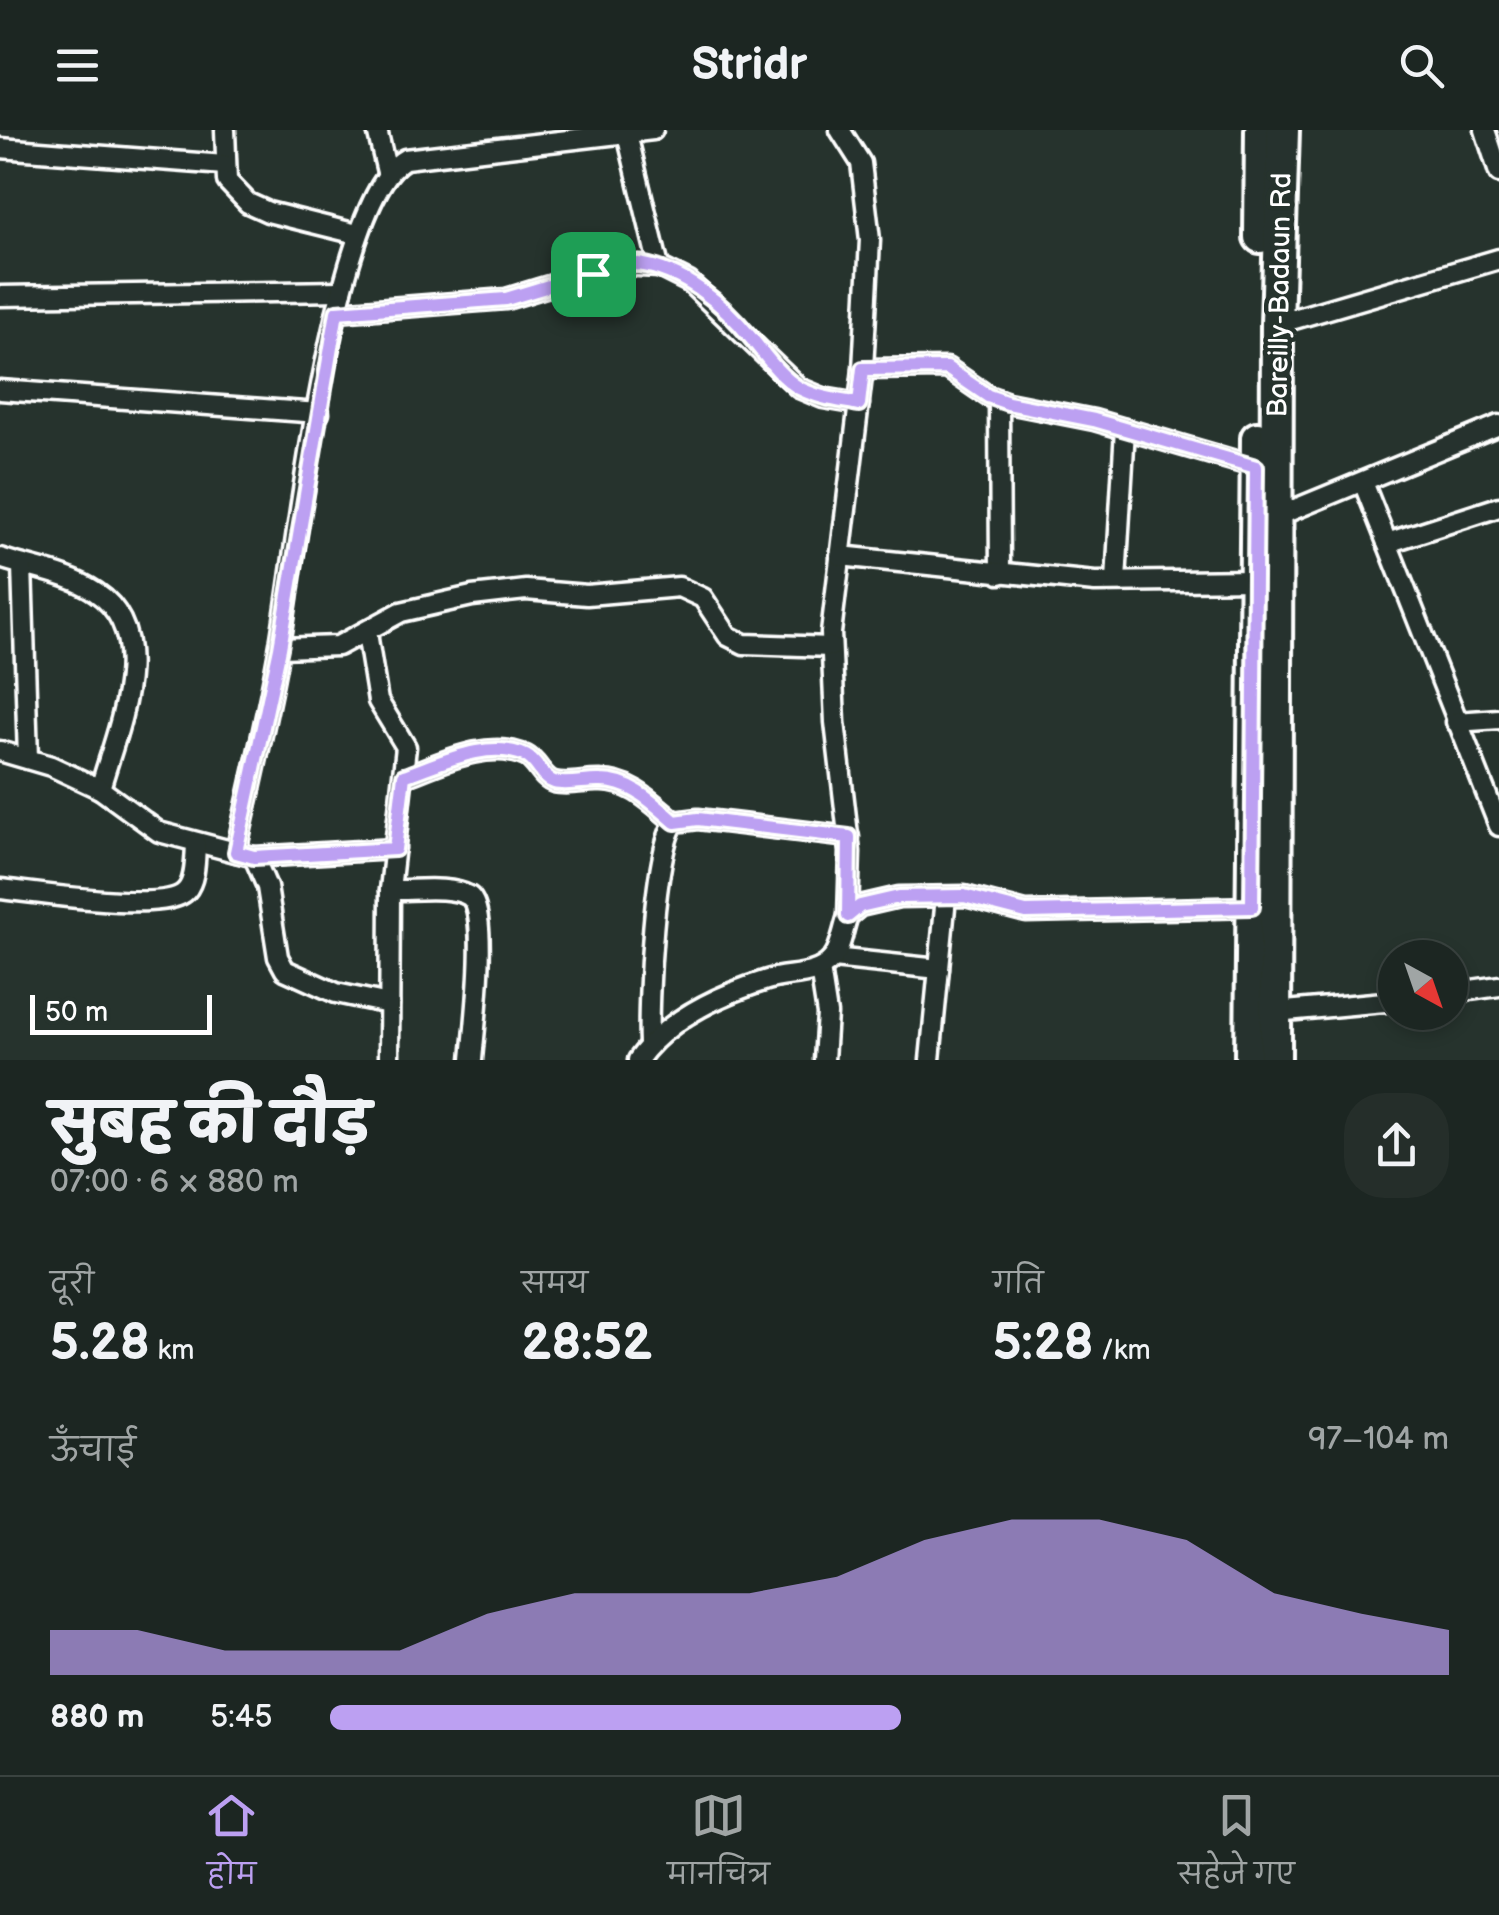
<!DOCTYPE html>
<html lang="hi">
<head>
<meta charset="utf-8">
<style>
	body { margin:0; font-family:"Balsamiq Sans","Playpen Sans Deva",sans-serif; background:#252e2a; color:#f1f3f6; height:100vh; display:flex; flex-direction:column; font-size:38px; white-space:nowrap }
	* { box-sizing:border-box; margin:0 }
	p { font-size:32px; color:#a0a5a5 }
	.icon { flex:none; width:55px; height:55px; fill:none; stroke:currentColor; stroke-width:2; stroke-linecap:round; stroke-linejoin:round }
	.map { position:relative; height:930px; overflow:hidden }
	.side { display:flex; flex-direction:column; background:#1c2622; flex:1 }
	.side>* { flex:none }
	.needle { width:65px; rotate:140deg }
	.fabs { position:absolute; left:1378px; top:810px; display:grid; gap:20px }
	.fabs a { display:grid; place-items:center; width:90px; height:90px; border-radius:50%; background:#1c2622; box-shadow:0 5px 15px #0003,0 0 0 2px #3a4340; font-size:50px }
	.scale { position:absolute; left:30px; bottom:25px; width:182px; box-sizing:border-box; padding-left:10px; border:5px solid #fff; border-top:0; font-size:28px; line-height:35px; white-space:nowrap; color:#fff; -webkit-text-stroke:8px #26332d; paint-order:stroke }
	.pin { position:absolute; display:grid; place-items:center; width:85px; height:85px; color:#fff; margin:-42px; border-radius:20px; box-shadow:0 5px 15px #0006 }
	.round { display:grid; place-items:center; flex:none; width:105px; height:105px; border-radius:40px; background:#252e2a }
	.summary { display:flex; align-items:center; justify-content:space-between; height:170px; padding:0 50px }
	h1 { font-size:55px; font-weight:800; line-height:75px }
	.metrics { display:grid; grid-template-columns:repeat(3,1fr); gap:15px; height:170px; padding:10px 50px }
	.metrics div { display:grid; align-content:center }
	.metrics b { font-size:50px; font-weight:800 }
	.metrics small { font-size:28px; font-weight:400 }
	.metrics p { font-size:28px }
	.chart { height:280px; padding:20px 50px }
	.chart p { display:flex; justify-content:space-between }
	.chart svg { width:100%; height:180px; margin-top:10px; fill:#bca0f2; opacity:.7 }
	ul { padding:0 50px; list-style:none; font-size:32px }
	li { display:grid; grid-template-columns:160px 120px 1fr; align-items:center; height:75px }
	li i { height:25px; border-radius:12px; background:#bca0f2 }
	header { display:flex; justify-content:space-between; align-items:center; height:130px; padding:0 50px; background:#1c2622; font-size:45px; font-weight:800 }
	.menu { display:flex; justify-content:space-around; align-items:center; height:140px; border-top:2px solid #3a4340; background:#1c2622; font-size:28px; color:#a0a5a5 }
	.menu a { display:grid; justify-items:center; gap:5px }
	.menu .active { color:#bca0f2 }
	.map>svg:first-child { display:block }
	.lines { fill:none; stroke-linecap:round; stroke-linejoin:round }
	.street-casing { stroke:#fff; stroke-width:25 }
	.primary-casing { stroke:#fff; stroke-width:38 }
	.street { stroke:#26332d; stroke-width:18 }
	.primary { stroke:#26332d; stroke-width:30 }
	.route-casing { stroke:#fff; stroke-width:20 }
	.route { stroke:#bca0f2; stroke-width:12 }
	.labels { text-anchor:middle; dominant-baseline:central; stroke-width:9; stroke-linejoin:round; paint-order:stroke }
	.street-label { font-size:28px; fill:#fff; stroke:#26332d }
</style>
</head>
<body>
<header><svg class="icon" aria-label="menu" viewBox="0 0 24 24"><path d="M4 6h16M4 12h16M4 18h16"/></svg>Stridr<svg class="icon" aria-label="search" viewBox="0 0 24 24"><circle cx="10" cy="10" r="6"/><path d="M15 15l6 6"/></svg></header>
<div class="map">
<svg width="1499" height="930" viewBox="0 0 1499 930">
	<rect width="100%" height="100%" fill="#26332d"/>
	<filter id="ink" filterUnits="userSpaceOnUse"><feTurbulence type="fractalNoise" baseFrequency=".01" numOctaves="2"/><feDisplacementMap in="SourceGraphic" scale="20" xChannelSelector="R" yChannelSelector="G"/><feConvolveMatrix kernelMatrix="1 2 1 2 8 2 1 2 1" color-interpolation-filters="sRGB"/></filter>
	<g filter="url(#ink)">
		<g class="lines">
			<defs>
				<g id="street">
					<path d="M225,0L227,51L248,73L268,82L357,104"/>
					<path d="M377,0L387,42"/>
					<path d="M840,0L861,33L870,110L863,239L831,503L835,592L850,722L848,786"/>
					<path d="M1485,0L1499,43"/>
					<path d="M627,4L659,137"/>
					<path d="M0,18L225,35"/>
					<path d="M0,166L342,161"/>
					<path d="M337,182L506,169L618,135L659,137L689,152L799,258L823,268L859,274"/>
					<path d="M1277,194L1499,129"/>
					<path d="M863,239L947,238L988,266L1008,273L1094,290L1256,337"/>
					<path d="M0,260L319,283"/>
					<path d="M999,270L1000,444"/>
					<path d="M1363,352L1499,696"/>
					<path d="M1273,388L1499,295"/>
					<path d="M1387,413L1499,377"/>
					<path d="M840,426L1095,452L1255,450"/>
					<path d="M0,428C30,438 70,444 96,462C160,505 116,601 100,659"/>
					<path d="M22,435L28,629"/>
					<path d="M1116,451L1125,299"/>
					<path d="M367,503L378,571L406,617L390,760L389,930"/>
					<path d="M280,518L338,516L401,482L472,466L526,460L587,465L679,457L703,468L728,506L744,514L831,517"/>
					<path d="M1456,592L1499,589"/>
					<path d="M0,621L51,636L100,659L159,702L254,727L267,757L278,827L285,840L336,863L389,874"/>
					<path d="M404,647C439,634 489,608 526,626C538,632 541,648 554,652C568,656 586,650 601,651C632,651 652,673 675,692"/>
					<path d="M236,722C251,653 268,584 280,514C296,424 333,69 405,29L653,0"/>
					<path d="M254,727L395,719"/>
					<path d="M0,759C32,762 166,784 186,761C196,750 195,728 196,715"/>
					<path d="M390,760C411,761 450,755 469,766C490,780 474,902 472,930"/>
					<path d="M833,828L939,839"/>
					<path d="M820,839L827,884L824,930"/>
					<path d="M1450,863L1499,856"/>
					<path d="M1275,882L1395,871"/>
					<path d="M649,913C647,875 654,717 675,692L698,689L849,707"/>
					<path d="M638,930C667,889 719,865 767,850C788,843 816,848 832,829C841,819 843,799 848,786L860,776L899,767L965,766L1026,782L1257,777"/>
					<path d="M930,930L946,767"/>
				</g>
				<g id="primary">
					<path d="M1260,107L1261,0"/>
					<path d="M1251,930L1257,308"/>
					<path d="M1275,930L1277,194L1283,0"/>
				</g>
			</defs>
			<!-- street casing -->
			<use href="#street" class="street-casing"/>
			<!-- primary casing -->
			<use href="#primary" class="primary-casing"/>
			<!-- street -->
			<use href="#street" class="street"/>
			<!-- primary -->
			<use href="#primary" class="primary"/>
		</g>
	</g>
	<g class="lines" filter="url(#ink)">
		<defs>
			<path id="route" d="M638,134C683,140 723,173 751,208C766,226 779,246 799,258C818,268 838,270 859,274L863,239L947,238L988,266L1008,273L1094,290L1256,337L1252,777L1026,782L964,766L899,767L860,776L848,786L849,707L698,689L675,692C653,673 632,651 601,651C586,650 568,656 554,652C541,648 538,632 526,626C489,608 439,634 404,646L395,719L254,727L236,722L280,518L337,182L506,169L618,135Z"/>
		</defs>
		<!-- route casing -->
		<use href="#route" class="route-casing"/>
		<!-- route -->
		<use href="#route" class="route"/>
	</g>
	<g class="labels">
		<!-- street labels -->
		<g class="street-label">
			<text transform="translate(1280 165) rotate(-89)">Bareilly-Badaun Rd</text>
		</g>
	</g>
</svg>
<div class="fabs">
<a><svg class="needle" viewBox="-14 -14 28 28"><path d="M0-13l5 13h-10z" fill="#e53935"/><path d="M0 13l5-13h-10z" fill="#a0a5a5"/></svg></a>
</div>
<div class="scale">50 m</div>
<div class="pin" style="left:593px;top:144px;background:#1e9e55"><svg class="icon" aria-label="arrive" viewBox="0 0 24 24"><path d="M6 21V4h12l-3 4 3 4H6"/></svg></div>
</div>
<section class="side">
<div class="summary"><div><h1>सुबह की दौड़</h1><p>07:00 · 6 × 880 m</p></div><a class="round"><svg class="icon" aria-label="share" viewBox="0 0 24 24"><path d="M12 15V3M7 8l5-5 5 5M5 13v7h14v-7"/></svg></a></div>
<div class="metrics">
<div><p>दूरी</p><b>5.28<small> km</small></b></div>
<div><p>समय</p><b>28:52</b></div>
<div><p>गति</p><b>5:28<small> /km</small></b></div>
</div>
<div class="chart"><p><span>ऊँचाई</span>97–104 m</p>
<svg viewBox="0 0 160 44" preserveAspectRatio="none"><path d="M0 44V33L10 33L20 38L30 38L40 38L50 29L60 24L70 24L80 24L90 20L100 11L110 6L120 6L130 11L140 24L150 29L160 33V44z"/></svg>
</div>
<ul>
<li><b>880 m</b>5:45<i style="width:51%"></i></li>
</ul>
</section>
<nav class="menu">
<a class="active"><svg class="icon" aria-label="home" viewBox="0 0 24 24"><path d="M3 11l9-7 9 7M6 9v11h12V9"/></svg>होम</a>
<a><svg class="icon" aria-label="map" viewBox="0 0 24 24"><path d="M3 6l6-2 6 2 6-2v14l-6 2-6-2-6 2zM9 4v14M15 6v14"/></svg>मानचित्र</a>
<a><svg class="icon" aria-label="saved" viewBox="0 0 24 24"><path d="M7 4h10v16l-5-4-5 4z"/></svg>सहेजे गए</a>
</nav>
</body>
</html>
